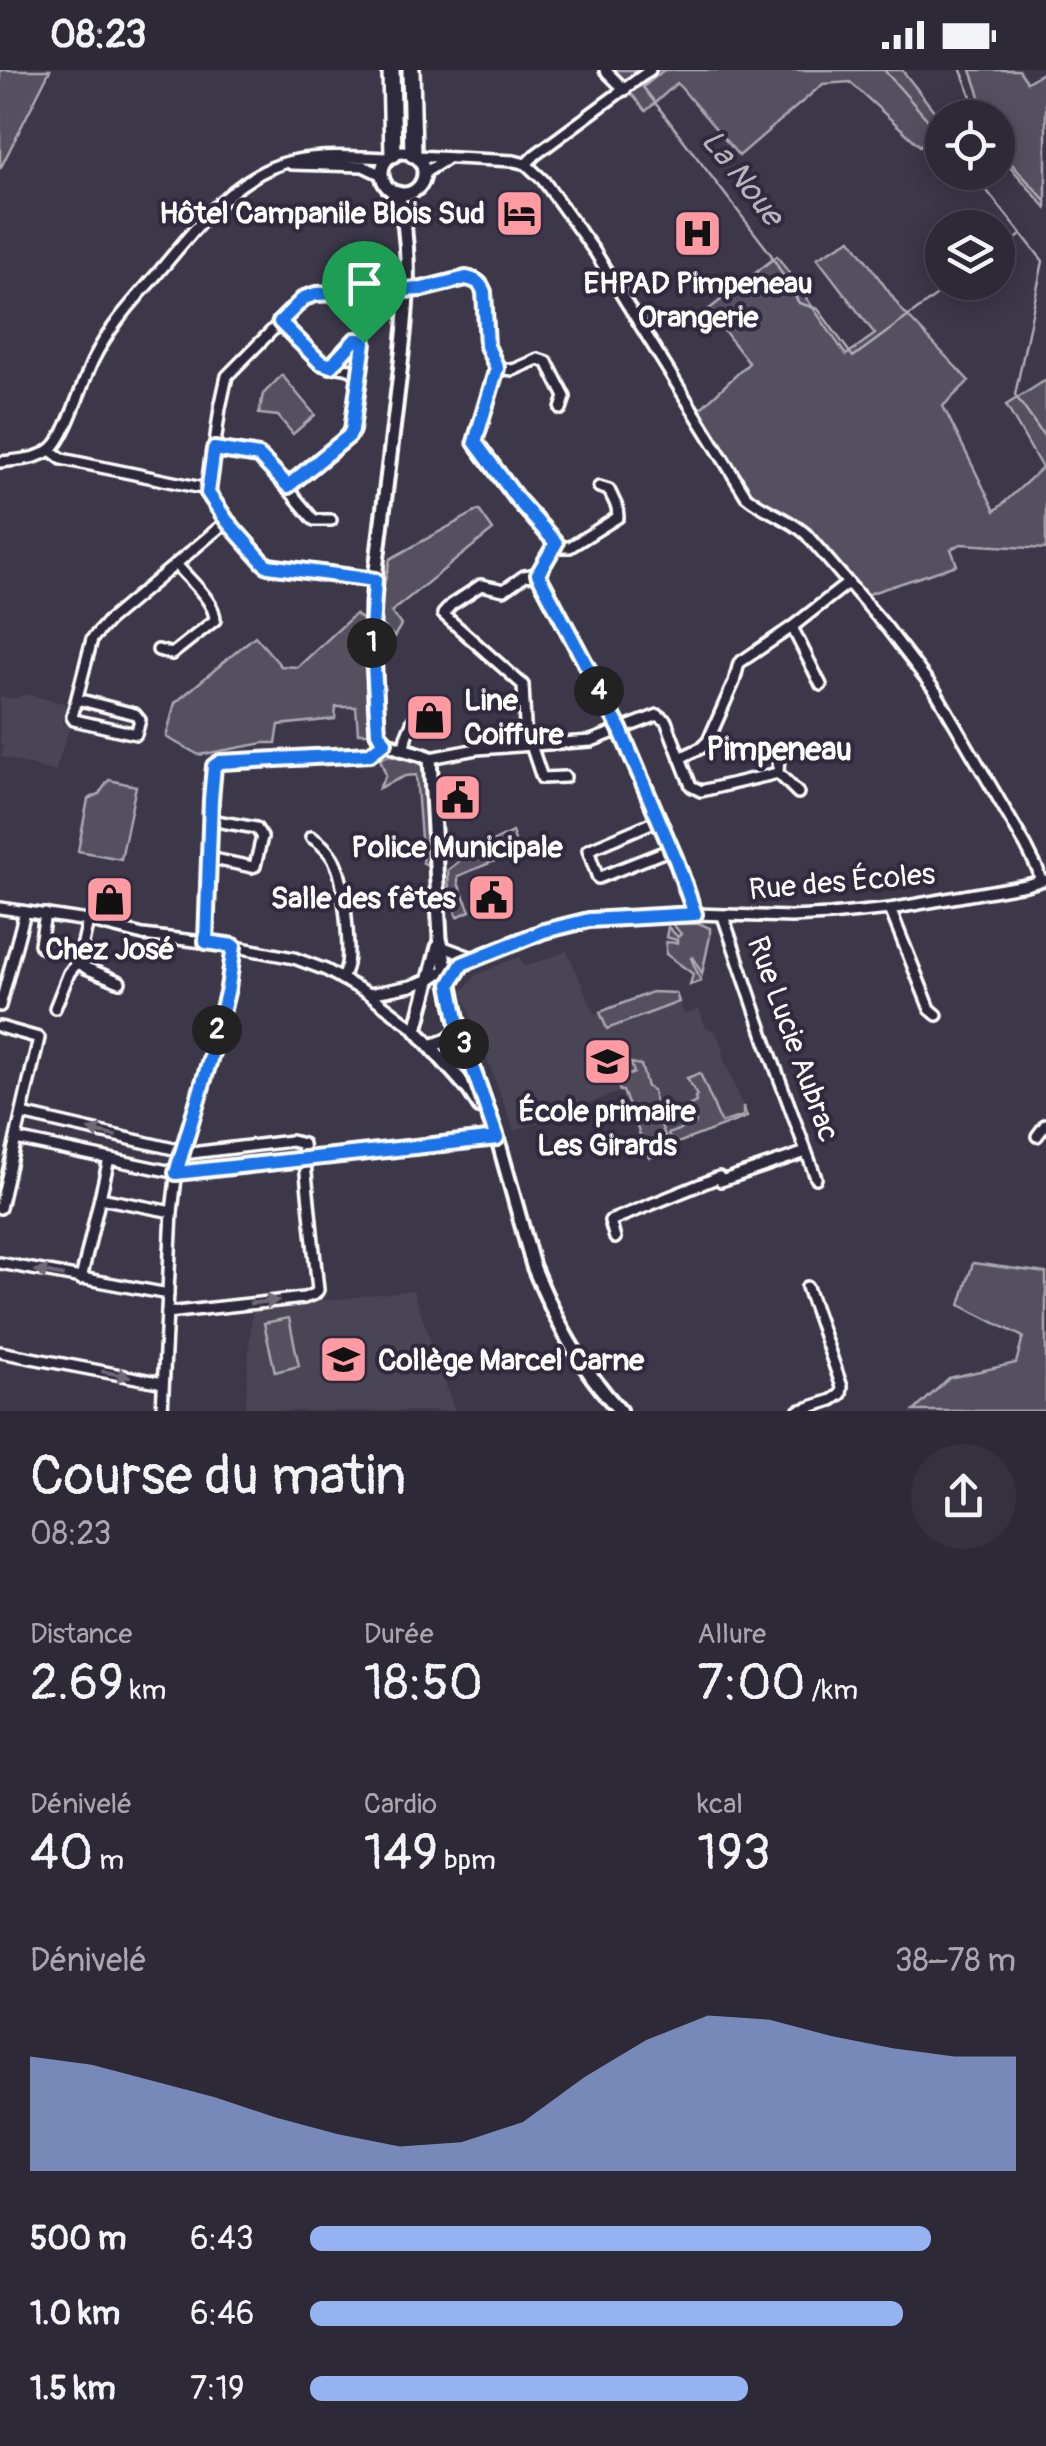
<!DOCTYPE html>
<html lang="fr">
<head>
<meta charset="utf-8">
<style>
	body { margin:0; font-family:Pangolin,sans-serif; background:#35313f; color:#f1f3f6; height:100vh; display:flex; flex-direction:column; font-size:38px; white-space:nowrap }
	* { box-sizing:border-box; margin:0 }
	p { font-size:32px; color:#a7a6ad }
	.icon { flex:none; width:55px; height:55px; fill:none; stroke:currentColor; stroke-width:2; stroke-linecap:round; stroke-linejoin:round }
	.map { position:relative; height:1341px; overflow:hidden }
	.sheet { display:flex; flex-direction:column; background:#2d2937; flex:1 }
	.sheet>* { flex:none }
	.buttons { position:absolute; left:925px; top:30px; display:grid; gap:20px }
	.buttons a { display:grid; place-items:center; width:90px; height:90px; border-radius:50%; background:#2d2937; box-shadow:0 5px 25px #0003,0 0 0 2px #484552; font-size:50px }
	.pin { position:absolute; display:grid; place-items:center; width:85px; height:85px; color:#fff; margin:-102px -42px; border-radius:50% 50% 50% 0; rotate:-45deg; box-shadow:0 0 10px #0007 }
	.pin .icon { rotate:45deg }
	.km { position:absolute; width:50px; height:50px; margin:-25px; border-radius:50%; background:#222; color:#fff; font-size:28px; line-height:50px; text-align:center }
	.round { display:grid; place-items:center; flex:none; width:105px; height:105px; border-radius:52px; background:#35313f }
	.summary { display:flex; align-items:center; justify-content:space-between; height:170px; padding:0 30px }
	h1 { font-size:55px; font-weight:600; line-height:75px }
	.figures { display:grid; grid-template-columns:repeat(3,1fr); gap:15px; height:170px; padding:10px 30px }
	.figures div { display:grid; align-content:center }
	.figures b { font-size:50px; font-weight:600 }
	.figures small { font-size:28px; font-weight:400 }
	.figures p { font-size:28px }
	.chart { height:280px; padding:20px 30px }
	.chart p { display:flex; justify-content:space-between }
	.chart svg { width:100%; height:180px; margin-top:10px; fill:#95b2f1; opacity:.7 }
	ul { padding:0 30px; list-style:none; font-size:32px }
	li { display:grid; grid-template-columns:160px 120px 1fr; align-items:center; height:75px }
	li i { height:25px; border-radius:12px; background:#95b2f1 }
	.status { display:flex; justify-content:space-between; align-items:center; height:70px; padding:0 50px; background:#2d2937; direction:ltr }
	.status svg { height:28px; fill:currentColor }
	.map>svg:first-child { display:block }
	.built { fill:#494455 }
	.green { fill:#555060; stroke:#aaa8b0; stroke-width:2.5 }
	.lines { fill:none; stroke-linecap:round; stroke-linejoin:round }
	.stream { stroke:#afadb4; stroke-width:2.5 }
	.minor-casing { stroke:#fff; stroke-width:16 }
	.tertiary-casing { stroke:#fff; stroke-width:19 }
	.trunk-casing { stroke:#fff; stroke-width:22 }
	.minor { stroke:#2f2a3d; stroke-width:9 }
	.tertiary { stroke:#2f2a3d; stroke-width:11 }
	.trunk { stroke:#2f2a3d; stroke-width:15 }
	.oneway { fill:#6d6a77 }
	.route-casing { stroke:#fff; stroke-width:20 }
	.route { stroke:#1a73e8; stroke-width:12 }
	.labels { text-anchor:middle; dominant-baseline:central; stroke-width:8; stroke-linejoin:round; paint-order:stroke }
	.poi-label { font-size:30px; font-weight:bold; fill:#fff; stroke:#2f2a3d }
	.street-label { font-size:30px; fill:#fff; stroke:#2f2a3d }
	.water-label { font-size:32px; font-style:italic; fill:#b5b4ba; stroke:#2f2a3d }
	.neighbourhood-label { font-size:32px; font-weight:bold; fill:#fff; stroke:#2f2a3d }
</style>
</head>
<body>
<div class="status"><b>08:23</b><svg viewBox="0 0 49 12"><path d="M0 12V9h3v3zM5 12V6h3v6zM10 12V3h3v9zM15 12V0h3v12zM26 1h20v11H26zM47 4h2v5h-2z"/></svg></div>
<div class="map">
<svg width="1046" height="1341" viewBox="0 0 1046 1341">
	<rect width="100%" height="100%" fill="#3c3749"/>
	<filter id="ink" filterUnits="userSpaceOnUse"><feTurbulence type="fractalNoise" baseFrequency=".01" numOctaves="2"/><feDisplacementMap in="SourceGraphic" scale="20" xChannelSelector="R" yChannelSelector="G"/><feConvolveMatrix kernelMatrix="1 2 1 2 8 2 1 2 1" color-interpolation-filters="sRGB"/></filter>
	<g filter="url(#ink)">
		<!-- built -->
		<g class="built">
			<path d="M24,624L64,633L66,637L62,654L70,656L55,702L2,687L3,675L0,674V626L15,629Z"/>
			<path d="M567,881L595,944L652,922L676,923L684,945L699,939L705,956L716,962L724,982L722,984L747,1047L672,1075L673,1080L649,1088L622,1021L514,1061L462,922L476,905L506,892L520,887L524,897Z"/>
			<path d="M413,1220L455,1341H245L252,1239Z"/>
		</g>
		<!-- green -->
		<g class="green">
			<path d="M0,0H50L0,99Z"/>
			<path d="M611,0H902L942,51L920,76L850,12L823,14L739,86L677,13L646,41Z"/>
			<path d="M971,0H1019L1027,12L1046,1V138L1000,85L998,77V48L987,47Z"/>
			<path d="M851,169L901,239L969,311L943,336L995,441L1042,398L1006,335L1046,310V479L961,474L951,479L957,495L865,525L797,449L751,425L700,339L749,293L708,240L777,186L846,285L875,264L817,188Z"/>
			<path d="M282,305L315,345L293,364L278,346L259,344L263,324Z"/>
			<path d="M479,440L493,460L391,542L401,555L394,567L376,550L390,489Z"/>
			<path d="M355,544L365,551L370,663H358L356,637H336L335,649L279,655L276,673H264L199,685L166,667L175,633L255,566L281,596L298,597Z"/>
			<path d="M389,685L419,692L423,698L428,795L423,793L416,705L405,706L379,718L386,705L380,689Z"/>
			<path d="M109,710L136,716L121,789L78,781L88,729L99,724Z"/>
			<path d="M512,762L519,781L458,806V813L470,841L457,847L449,824L448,800L467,785Z"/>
			<path d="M672,853L701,854L710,858V866L702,904L693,887L691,888L701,911L690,915L693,904L666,884V872L677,873V870L666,867L668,857L678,867L681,864Z"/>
			<path d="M652,922L676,923L679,932L607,959L600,942Z"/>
			<path d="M631,993L641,995L647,1017L653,1020L655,1034L662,1045L658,1047L667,1071L670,1069L668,1064L696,1053L688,1036L696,1032L695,1027L697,1026L687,1008L700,1003L721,1053L743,1046V1036L747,1047L672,1075L673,1080L649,1088L623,1021H620L616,1010L634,1003Z"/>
			<path d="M973,1193L1046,1203V1341H914L949,1308L1016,1293L1023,1267L960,1235Z"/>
			<path d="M289,1248L299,1296L275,1302L264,1253Z"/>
		</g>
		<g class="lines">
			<!-- stream -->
			<g class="stream">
				<path d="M664,0L643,17L770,183L799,233L818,239L853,287L955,212"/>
				<path d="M884,0L942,66"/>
				<path d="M961,0L979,48"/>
				<path d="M998,79L1046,131"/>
				<path d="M972,102L1043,191L1015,325L1046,369"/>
				<path d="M998,182L1021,165"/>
			</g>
			<defs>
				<g id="minor">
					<path d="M605,0L625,20"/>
					<path d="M416,86L514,91L526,94L543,110L595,182L746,426C765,442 787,447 806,464L887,558L936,622L1026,776L1038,800L1040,810"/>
					<path d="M291,94L363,96L382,105"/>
					<path d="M526,94L535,85L650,0"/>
					<path d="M424,103L445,90"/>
					<path d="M280,251L319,292C333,300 350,293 359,307L353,360L349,366L289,417"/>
					<path d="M331,296L355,270H360L364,273L359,307"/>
					<path d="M497,298L513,300L538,289L547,292L565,327L561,339"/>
					<path d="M214,379L249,383L266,392L314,450H331"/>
					<path d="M50,380L62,389L202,418L208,423L227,451L268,495L375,510"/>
					<path d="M0,392C17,390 37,390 51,379C66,368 83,310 93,290C109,257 133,232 157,204C191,164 229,111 281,94C314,83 353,87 388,88"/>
					<path d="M208,423L220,338L227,306L304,228L317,223L422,219L465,208L475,209L481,214L484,222L487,276L497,298L475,372L478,378L517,429L560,477H570L618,447L617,437L609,420L599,417"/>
					<path d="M538,504L620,659L676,790L695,844"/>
					<path d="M792,557L821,615"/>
					<path d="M158,580L172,584L215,550C215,531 189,510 177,495"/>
					<path d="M77,629L135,644L140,650L136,664L74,650L72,647L92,569L108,551L227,451"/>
					<path d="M526,675L523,615L443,544L451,535L481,515L504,520L524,506L538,504L556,473"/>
					<path d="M531,675L542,708L565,707"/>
					<path d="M404,679L406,667L413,650"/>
					<path d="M779,683L778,703L798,723"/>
					<path d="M430,688L477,679L591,671L658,645L666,651L691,716L701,721L778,703"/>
					<path d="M680,688L701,678L708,671L734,612L739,593L792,557L848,513"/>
					<path d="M658,750L588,780L598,808L671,779"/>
					<path d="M311,767C322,773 333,785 337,797C344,813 350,876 347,894C346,899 344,904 342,909"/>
					<path d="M209,788L252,797L255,796L262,767L256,758L210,750"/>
					<path d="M0,838L88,851L143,865L221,874L294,888L326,900L369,924L416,960"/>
					<path d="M890,839L930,939L937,945"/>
					<path d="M45,844L40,874L42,878L76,885L82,877L88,851"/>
					<path d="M723,846L766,972L816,1108"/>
					<path d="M206,872L211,730L214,697L217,693L370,684L385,672"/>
					<path d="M441,876L473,888"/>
					<path d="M78,892L86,898L120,912"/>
					<path d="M369,924L411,916L431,909L446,899L529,866L589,849L695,844L791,847L830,845L890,839L1026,815L1044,810"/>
					<path d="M0,936L25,842"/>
					<path d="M55,938L69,903L78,892L76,885"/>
					<path d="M0,957L39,968L0,1138"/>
					<path d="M22,1044L191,1083L291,1071L303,1074L318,1220L315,1224L304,1228L167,1243"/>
					<path d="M1037,1066L1046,1054"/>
					<path d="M16,1069L177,1103L497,1068"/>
					<path d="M100,1128L172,1142"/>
					<path d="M615,1168L610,1151L719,1107L721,1111L806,1082"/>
					<path d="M0,1193L168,1224"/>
					<path d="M81,1209L109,1089"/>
					<path d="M0,1282L163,1313"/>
					<path d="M162,1341L172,1142L176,1108L213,976L228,918L234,876"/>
					<path d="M798,1341L832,1330L841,1324L842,1317L807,1217"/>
				</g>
				<g id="tertiary">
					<circle cx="403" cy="103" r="21"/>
					<path d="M398,123C416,193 404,266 396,336C388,402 380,467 372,533V560L377,663C389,680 412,680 430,688L440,868L459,959L500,1077L533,1196C557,1253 578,1295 620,1341"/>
					<path d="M438,877L416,960L469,1020L480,1037"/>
					<path d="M431,976L450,969L459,959"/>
				</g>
				<g id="trunk">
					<path d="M391,0L393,84"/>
					<path d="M411,0L413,84"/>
				</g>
			</defs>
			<!-- minor casing -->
			<use href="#minor" class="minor-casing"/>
			<!-- tertiary casing -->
			<use href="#tertiary" class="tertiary-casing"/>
			<!-- trunk casing -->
			<use href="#trunk" class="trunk-casing"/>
			<!-- minor -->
			<use href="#minor" class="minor"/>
			<!-- tertiary -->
			<use href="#tertiary" class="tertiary"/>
			<!-- trunk -->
			<use href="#trunk" class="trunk"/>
		</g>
		<!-- one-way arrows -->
		<defs><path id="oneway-solid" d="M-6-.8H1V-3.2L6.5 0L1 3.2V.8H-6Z" transform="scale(2.5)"/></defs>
		<g class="oneway">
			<use href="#oneway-solid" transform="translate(102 1063) rotate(-167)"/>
			<use href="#oneway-solid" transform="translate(49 1203) rotate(-169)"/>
			<use href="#oneway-solid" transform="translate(264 1232) rotate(-6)"/>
			<use href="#oneway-solid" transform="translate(116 1304) rotate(11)"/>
		</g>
	</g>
	<g class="lines" filter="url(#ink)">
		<defs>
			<path id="route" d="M466,208C476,210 480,212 484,222L487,276L497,298L475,372L517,429L556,473L538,504L620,659L676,790L695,844L589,850L544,861L462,894L450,914L459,959L497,1068L176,1103L214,976L228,918L234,876L206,872L211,730L214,696L220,692L370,684L385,672L378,663L372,560L375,510L268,496L264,493L227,451L208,423L214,379L259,386L288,416L349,366L352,360L364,273L360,270H355L331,296L320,292L280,252L304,228L316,224L422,219Z"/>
		</defs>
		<!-- route casing -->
		<use href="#route" class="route-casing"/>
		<!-- route -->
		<use href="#route" class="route"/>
	</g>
	<!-- icons -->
	<defs>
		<symbol id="hotel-square" viewBox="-11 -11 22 22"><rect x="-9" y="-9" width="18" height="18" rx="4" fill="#ff9aa2" stroke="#2f2a3d"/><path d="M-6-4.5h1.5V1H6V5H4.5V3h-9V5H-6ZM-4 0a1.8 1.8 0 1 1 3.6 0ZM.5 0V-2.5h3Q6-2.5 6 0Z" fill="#111"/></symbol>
		<symbol id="hospital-square" viewBox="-11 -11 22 22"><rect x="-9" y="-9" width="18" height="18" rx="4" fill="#ff9aa2" stroke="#2f2a3d"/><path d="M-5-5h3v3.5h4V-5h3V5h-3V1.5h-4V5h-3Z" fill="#111"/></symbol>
		<symbol id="shop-square" viewBox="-11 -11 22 22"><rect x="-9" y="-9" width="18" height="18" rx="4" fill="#ff9aa2" stroke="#2f2a3d"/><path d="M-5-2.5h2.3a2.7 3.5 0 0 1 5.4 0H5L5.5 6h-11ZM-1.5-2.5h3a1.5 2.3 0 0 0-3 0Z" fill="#111"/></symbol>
		<symbol id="civic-square" viewBox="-11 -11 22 22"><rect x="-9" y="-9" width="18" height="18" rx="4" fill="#ff9aa2" stroke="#2f2a3d"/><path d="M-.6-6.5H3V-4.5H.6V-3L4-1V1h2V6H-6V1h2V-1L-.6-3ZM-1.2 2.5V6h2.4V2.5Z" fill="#111"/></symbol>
		<symbol id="school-square" viewBox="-11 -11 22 22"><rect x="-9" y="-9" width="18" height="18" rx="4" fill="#ff9aa2" stroke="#2f2a3d"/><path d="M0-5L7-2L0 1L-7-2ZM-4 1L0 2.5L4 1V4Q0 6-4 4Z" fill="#111"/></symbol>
	</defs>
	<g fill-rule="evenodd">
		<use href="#hotel-square" x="492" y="116" width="55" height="55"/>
		<use href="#hospital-square" x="670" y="136" width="55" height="55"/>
		<use href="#shop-square" x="402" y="620" width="55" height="55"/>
		<use href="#civic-square" x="430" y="700" width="55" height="55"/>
		<use href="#civic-square" x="464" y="800" width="55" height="55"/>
		<use href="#shop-square" x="82" y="802" width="55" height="55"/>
		<use href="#school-square" x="580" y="964" width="55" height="55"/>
		<use href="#school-square" x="316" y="1262" width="55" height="55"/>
	</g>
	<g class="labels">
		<!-- poi labels -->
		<g class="poi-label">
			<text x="485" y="143" text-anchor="end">Hôtel Campanile Blois Sud</text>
			<text x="698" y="213">EHPAD Pimpeneau<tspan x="698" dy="34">Orangerie</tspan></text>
			<text x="464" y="630" text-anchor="start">Line<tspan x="464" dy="34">Coiffure</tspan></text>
			<text x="457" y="777">Police Municipale</text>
			<text x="456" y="828" text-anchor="end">Salle des fêtes</text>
			<text x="110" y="879">Chez José</text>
			<text x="607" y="1041">École primaire<tspan x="607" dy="34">Les Girards</tspan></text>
			<text x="378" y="1290" text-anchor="start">Collège Marcel Carne</text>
		</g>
		<!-- street labels -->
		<g class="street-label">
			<text transform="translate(842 812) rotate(-5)">Rue des Écoles</text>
			<text transform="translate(793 969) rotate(70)">Rue Lucie Aubrac</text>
		</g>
		<!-- water labels -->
		<g class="water-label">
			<text transform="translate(742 108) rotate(52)">La Noue</text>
		</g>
		<!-- neighbourhood labels -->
		<g class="neighbourhood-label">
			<text x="779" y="680">Pimpeneau</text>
		</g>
	</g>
</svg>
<div class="buttons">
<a><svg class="icon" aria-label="locate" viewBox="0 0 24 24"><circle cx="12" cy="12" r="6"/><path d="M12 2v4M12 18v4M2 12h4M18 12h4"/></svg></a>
<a><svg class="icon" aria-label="layers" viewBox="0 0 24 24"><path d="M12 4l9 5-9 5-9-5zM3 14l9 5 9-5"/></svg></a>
</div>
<div class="pin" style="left:364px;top:273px;background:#1e9e55"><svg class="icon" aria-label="arrive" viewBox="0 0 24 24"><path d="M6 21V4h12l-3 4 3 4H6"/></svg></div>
<b class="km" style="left:372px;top:573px">1</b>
<b class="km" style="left:217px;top:960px">2</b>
<b class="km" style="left:464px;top:974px">3</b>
<b class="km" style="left:599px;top:621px">4</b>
</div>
<section class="sheet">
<div class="summary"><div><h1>Course du matin</h1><p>08:23</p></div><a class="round"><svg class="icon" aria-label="share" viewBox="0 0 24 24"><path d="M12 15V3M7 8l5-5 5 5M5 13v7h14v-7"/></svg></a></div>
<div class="figures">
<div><p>Distance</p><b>2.69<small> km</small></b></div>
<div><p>Durée</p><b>18:50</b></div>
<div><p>Allure</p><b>7:00<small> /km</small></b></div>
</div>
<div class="figures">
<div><p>Dénivelé</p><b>40<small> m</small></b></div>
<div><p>Cardio</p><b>149<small> bpm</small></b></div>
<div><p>kcal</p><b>193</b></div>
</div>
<div class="chart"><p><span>Dénivelé</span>38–78 m</p>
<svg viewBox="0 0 160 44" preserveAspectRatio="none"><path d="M0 44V16L10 18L20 22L30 26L40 31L50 35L60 38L70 37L80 32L90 21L100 12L110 6L120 7L130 11L140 14L150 16L160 16V44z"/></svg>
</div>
<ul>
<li><b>500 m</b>6:43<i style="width:88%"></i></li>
<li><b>1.0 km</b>6:46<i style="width:84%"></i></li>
<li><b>1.5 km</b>7:19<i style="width:62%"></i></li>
</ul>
</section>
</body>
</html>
